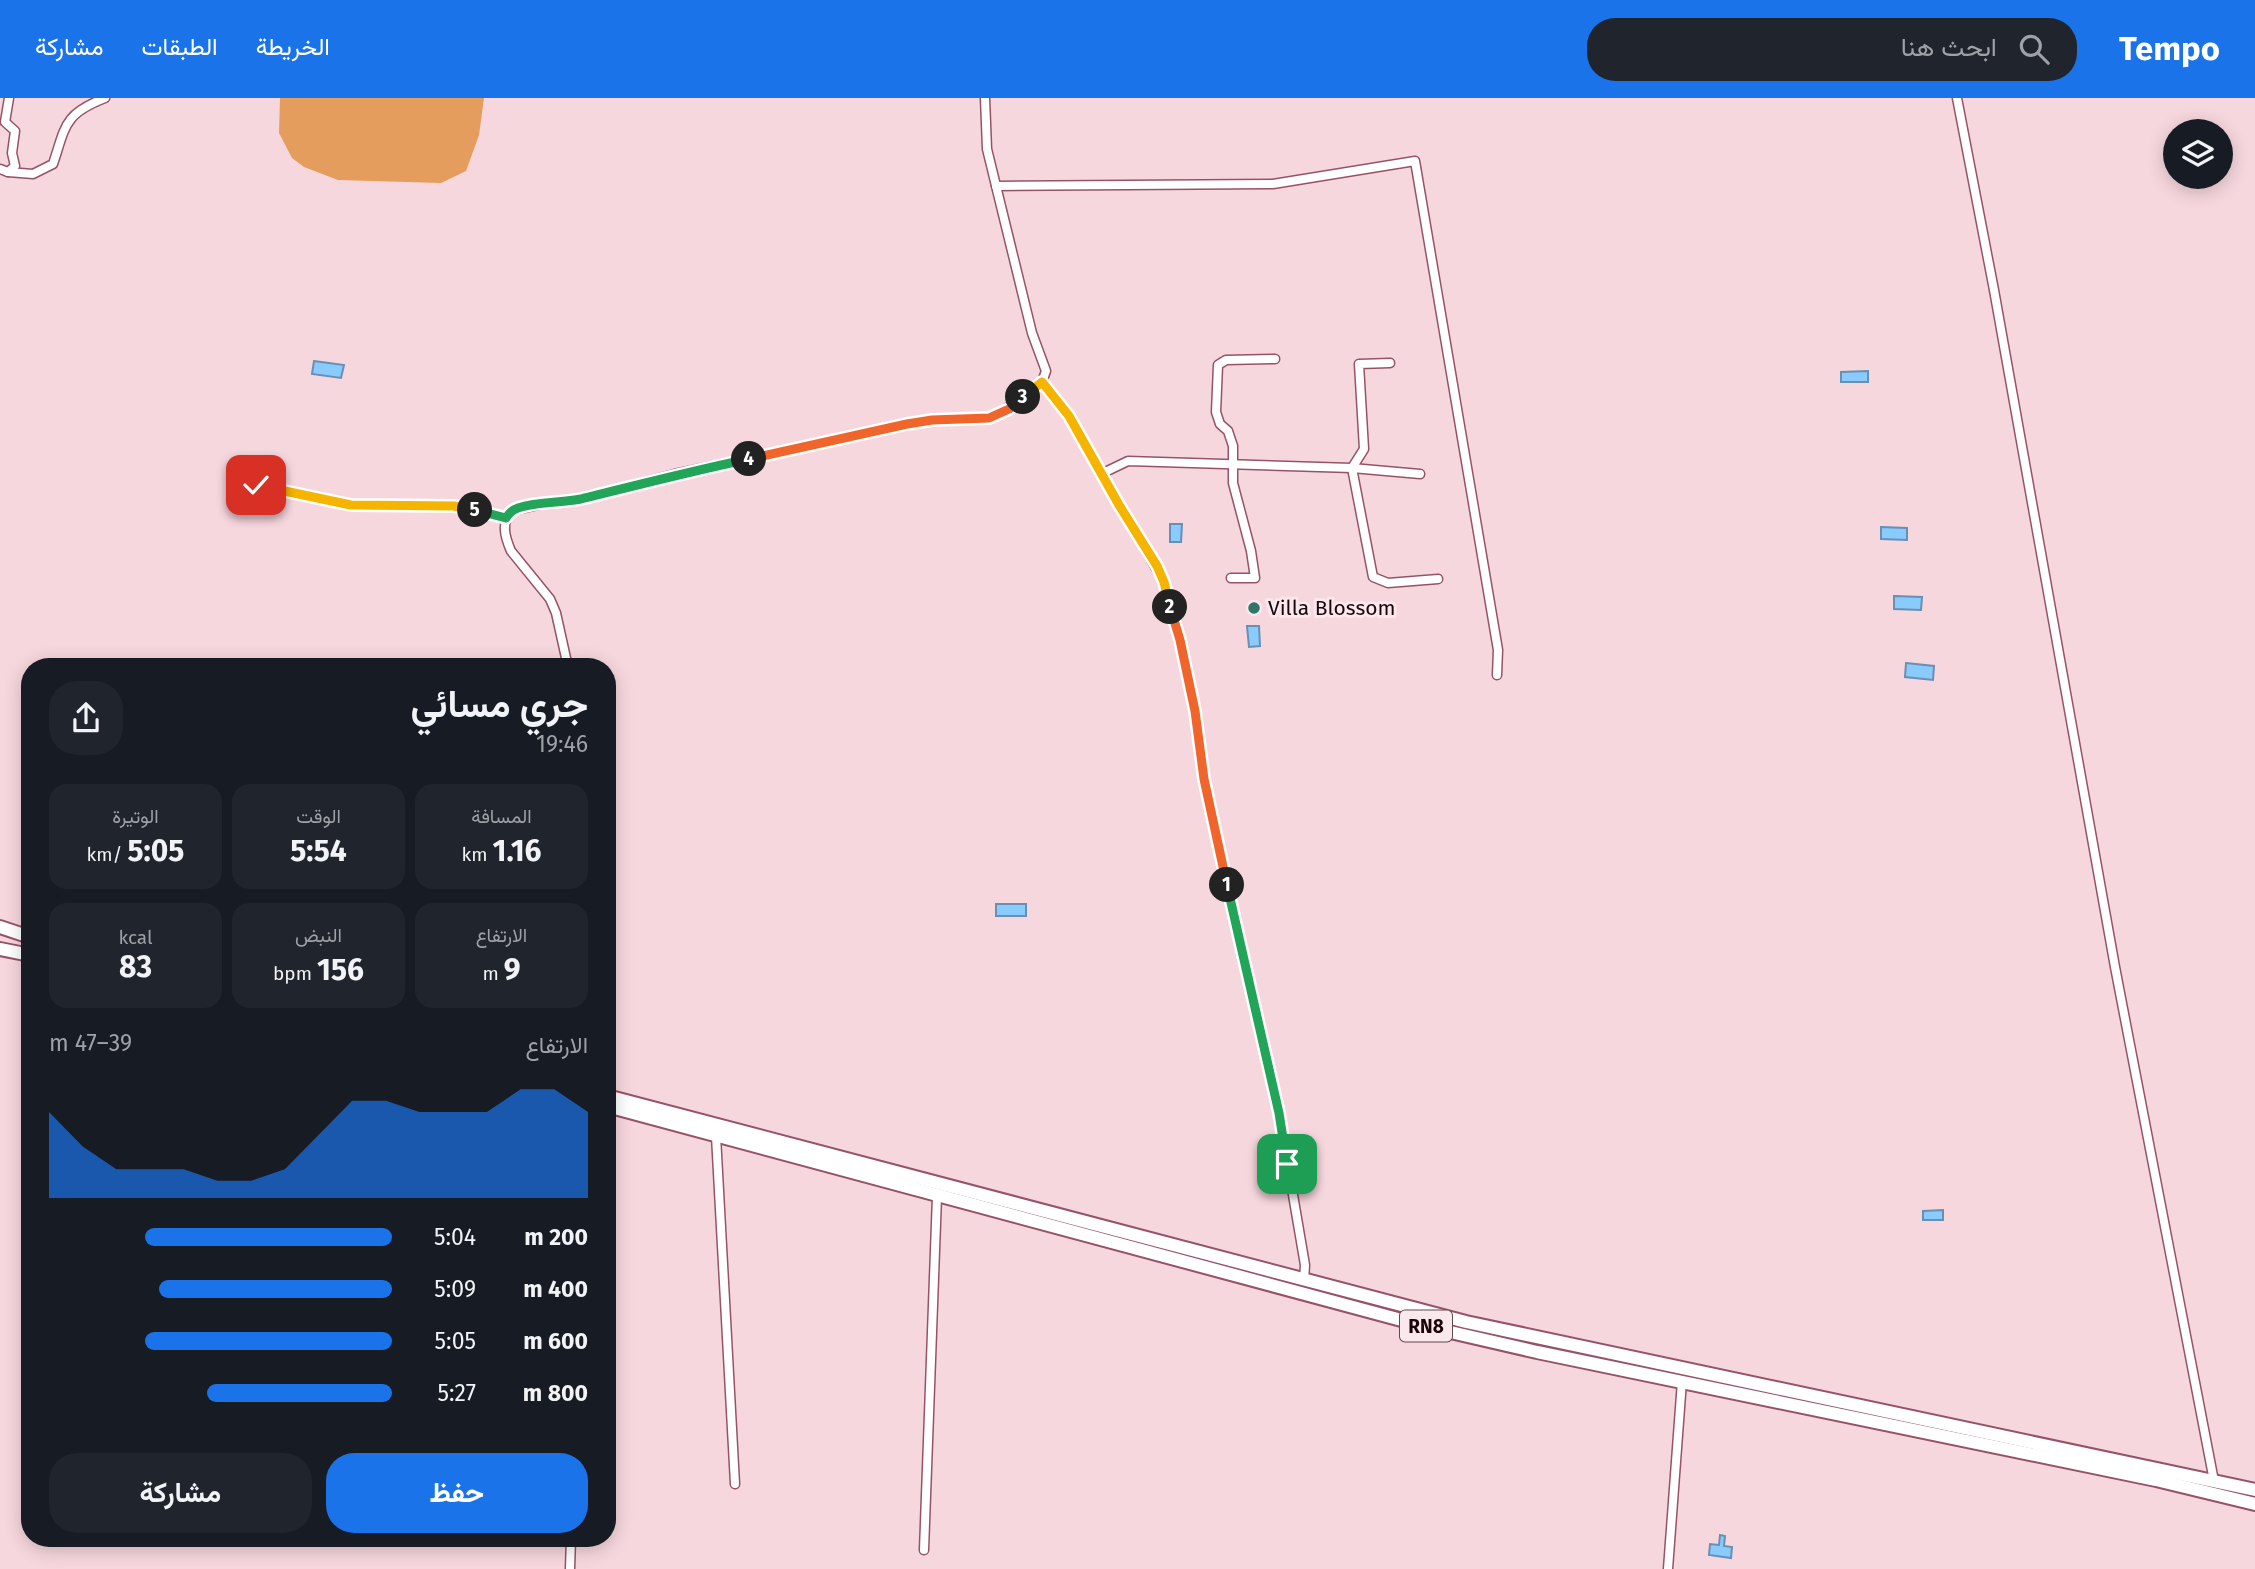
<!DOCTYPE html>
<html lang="ar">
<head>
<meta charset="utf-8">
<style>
	body { margin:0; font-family:"Fira Sans",Vazirmatn,sans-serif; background:#20242c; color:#f1f3f6; direction:rtl; height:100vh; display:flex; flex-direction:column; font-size:26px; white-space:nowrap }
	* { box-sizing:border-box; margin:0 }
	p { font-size:23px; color:#9ea1a6 }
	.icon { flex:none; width:38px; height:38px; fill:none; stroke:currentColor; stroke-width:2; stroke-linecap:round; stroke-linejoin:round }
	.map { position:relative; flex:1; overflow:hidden; direction:ltr }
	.drawer { position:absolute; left:21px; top:560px; width:595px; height:889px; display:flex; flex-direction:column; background:#171b24; border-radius:28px; box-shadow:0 4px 18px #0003; direction:rtl }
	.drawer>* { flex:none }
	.tools { position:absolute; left:2163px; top:21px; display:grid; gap:14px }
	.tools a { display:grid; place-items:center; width:70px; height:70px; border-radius:50%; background:#171b24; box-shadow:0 4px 18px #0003; font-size:35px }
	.pin { position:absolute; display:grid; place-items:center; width:60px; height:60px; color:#fff; margin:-30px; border-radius:14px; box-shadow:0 4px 10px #0006 }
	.km { position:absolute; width:35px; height:35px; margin:-18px; border-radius:50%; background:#222; color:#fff; font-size:19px; line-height:35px; text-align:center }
	.round { display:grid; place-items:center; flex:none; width:74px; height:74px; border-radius:28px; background:#20242c }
	.overview { display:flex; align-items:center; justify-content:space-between; height:119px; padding:0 28px }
	h1 { font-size:38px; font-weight:700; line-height:52px }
	.stats { display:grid; grid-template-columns:repeat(3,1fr); gap:10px; height:119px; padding:7px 28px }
	.stats div { display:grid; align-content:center; border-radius:18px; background:#20242c; text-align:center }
	.stats b { font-size:30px; font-weight:700 }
	.stats small { font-size:19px; font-weight:400 }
	.stats p { font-size:19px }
	.chart { height:196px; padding:14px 28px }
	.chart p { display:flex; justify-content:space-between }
	.chart svg { width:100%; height:126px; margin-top:7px; fill:#1a73e8; opacity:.7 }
	.cta { display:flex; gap:14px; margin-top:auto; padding:14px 28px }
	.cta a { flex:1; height:80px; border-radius:28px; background:#1a73e8; color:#fff; font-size:28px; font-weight:700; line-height:80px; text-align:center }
	.cta a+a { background:#20242c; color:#f1f3f6 }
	ul { padding:0 28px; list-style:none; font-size:23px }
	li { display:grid; grid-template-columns:112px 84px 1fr; align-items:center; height:52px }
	li i { height:18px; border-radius:9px; background:#1a73e8 }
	header { display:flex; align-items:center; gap:42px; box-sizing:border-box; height:98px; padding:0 35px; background:#1a73e8; color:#fff }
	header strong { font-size:33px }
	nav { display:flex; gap:38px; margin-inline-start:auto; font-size:24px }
	.search { width:490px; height:63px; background:#20242c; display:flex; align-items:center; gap:18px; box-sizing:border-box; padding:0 24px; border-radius:28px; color:#9ea1a6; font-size:26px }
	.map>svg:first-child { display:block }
	.green { fill:#e49d5d }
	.water { fill:#89cbfc; stroke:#688fb4; stroke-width:2 }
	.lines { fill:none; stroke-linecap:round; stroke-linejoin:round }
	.minor-casing { stroke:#965367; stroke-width:11 }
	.trunk-casing { stroke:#965367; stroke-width:16 }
	.minor { stroke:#fff; stroke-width:8 }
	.trunk { stroke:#fff; stroke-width:12 }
	.split-1-casing { stroke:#fff; stroke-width:14 }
	.split-2-casing { stroke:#fff; stroke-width:14 }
	.split-3-casing { stroke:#fff; stroke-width:14 }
	.split-4-casing { stroke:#fff; stroke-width:14 }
	.split-5-casing { stroke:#fff; stroke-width:14 }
	.split-6-casing { stroke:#fff; stroke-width:14 }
	.split-1 { stroke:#22a559; stroke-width:9 }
	.split-2 { stroke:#f0652b; stroke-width:9 }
	.split-3 { stroke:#f5b400; stroke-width:9 }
	.split-4 { stroke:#f0652b; stroke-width:9 }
	.split-5 { stroke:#22a559; stroke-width:9 }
	.split-6 { stroke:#f5b400; stroke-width:9 }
	.poi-dot { fill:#2f756a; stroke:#f9e9ec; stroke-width:2.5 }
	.labels { text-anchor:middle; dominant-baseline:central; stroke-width:6; stroke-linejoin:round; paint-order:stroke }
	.shield { fill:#f9e9ec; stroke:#5e494e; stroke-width:2 }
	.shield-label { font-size:19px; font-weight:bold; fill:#1c040b }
	.poi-label { font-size:21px; fill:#1c040b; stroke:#f9e9ec; text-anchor:start }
</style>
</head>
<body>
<header>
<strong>Tempo</strong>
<div class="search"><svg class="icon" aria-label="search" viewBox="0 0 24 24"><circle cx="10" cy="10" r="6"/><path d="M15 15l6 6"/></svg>ابحث هنا</div>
<nav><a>الخريطة</a><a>الطبقات</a><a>مشاركة</a></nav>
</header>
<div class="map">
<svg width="2255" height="1471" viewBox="0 0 2255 1471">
	<rect width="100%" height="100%" fill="#f7d7de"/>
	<!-- green -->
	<path class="green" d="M280,0H484L479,37L466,73L441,85L338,82L304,69L292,60L279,35Z"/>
	<!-- water -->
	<g class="water">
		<path d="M314,263L344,267L341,280L312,276Z"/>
		<path d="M1868,273V284H1841V274Z"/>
		<path d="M1170,426H1182L1181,444H1170Z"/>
		<path d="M1881,429L1907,430V442L1881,441Z"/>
		<path d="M1894,498L1922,499L1921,512L1894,511Z"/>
		<path d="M1247,528H1259L1260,548L1249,549Z"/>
		<path d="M1906,565L1934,568L1933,582L1905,579Z"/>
		<rect x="996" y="806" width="30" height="12"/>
		<path d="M1943,1112V1122H1923V1113Z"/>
		<path d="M1720,1437L1725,1438L1724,1448L1732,1449L1731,1460L1709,1457L1710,1446L1719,1447Z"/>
	</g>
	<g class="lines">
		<defs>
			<g id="minor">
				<path d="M985,0L987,51L1032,235L1046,273L1042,284L1069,318L1164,484L1188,579L1195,613L1204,682L1279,1015L1305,1167L1304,1183"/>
				<path d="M1957,0L1994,192L2115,869L2214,1383"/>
				<path d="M0,71L8,74L15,68L12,55L15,33L5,24L9,0"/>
				<path d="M8,74L33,76L53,66C66,27 64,16 105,0"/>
				<path d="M996,88L1273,86L1415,63L1498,552L1497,577"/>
				<path d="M1390,265L1359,266L1364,351L1352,370L1373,479L1388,485L1438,481"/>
				<path d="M1101,376L1128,363L1352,370L1420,376"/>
				<path d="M234,377L256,387L351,407L455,408L506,420"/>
				<path d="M1231,480H1255L1251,453L1233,385V348L1228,333L1220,326L1216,314L1218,267L1226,262L1275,261"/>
				<path d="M568,569L556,515L550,501L511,453C505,439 501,426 511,413L556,403L577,402L675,376L907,326L932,322L989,320L998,317L1042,284"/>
				<path d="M607,934V953"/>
				<path d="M716,1038L735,1386"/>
				<path d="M924,1452L937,1098"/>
				<path d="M570,1471L571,1440"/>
				<path d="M1668,1471L1682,1283"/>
			</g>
			<g id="trunk">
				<path d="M0,829L30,839"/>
				<path d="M0,851L30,857"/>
				<path d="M607,998L1466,1224L2255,1392"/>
				<path d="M607,1008L1420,1227L1537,1254L2156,1382L2255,1406"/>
			</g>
		</defs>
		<!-- minor casing -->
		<use href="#minor" class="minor-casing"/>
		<!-- trunk casing -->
		<use href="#trunk" class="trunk-casing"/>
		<!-- minor -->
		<use href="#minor" class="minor"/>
		<!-- trunk -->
		<use href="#trunk" class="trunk"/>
	</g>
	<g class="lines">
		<defs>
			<path id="split-1" d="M1227,787L1279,1015L1287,1066"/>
			<path id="split-2" d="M1170,509L1180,542L1195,613L1204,681L1227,787"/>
			<path id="split-3" d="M1023,299L1042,284L1069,318L1119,407L1157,468L1164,484L1170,509"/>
			<path id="split-4" d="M749,361L907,326L932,322L989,320L1009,311L1023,299"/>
			<path id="split-5" d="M475,412L506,420C509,415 512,412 518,410C538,403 561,405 581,401C637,387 692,373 749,361"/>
			<path id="split-6" d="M256,387L351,407L454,408L475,412"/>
		</defs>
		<!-- split-1 casing -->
		<use href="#split-1" class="split-1-casing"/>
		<!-- split-2 casing -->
		<use href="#split-2" class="split-2-casing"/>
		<!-- split-3 casing -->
		<use href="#split-3" class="split-3-casing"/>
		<!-- split-4 casing -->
		<use href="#split-4" class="split-4-casing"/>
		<!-- split-5 casing -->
		<use href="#split-5" class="split-5-casing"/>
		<!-- split-6 casing -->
		<use href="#split-6" class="split-6-casing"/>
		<!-- split-1 -->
		<use href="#split-1" class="split-1"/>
		<!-- split-2 -->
		<use href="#split-2" class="split-2"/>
		<!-- split-3 -->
		<use href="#split-3" class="split-3"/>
		<!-- split-4 -->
		<use href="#split-4" class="split-4"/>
		<!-- split-5 -->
		<use href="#split-5" class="split-5"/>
		<!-- split-6 -->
		<use href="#split-6" class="split-6"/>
	</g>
	<!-- markers -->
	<circle class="poi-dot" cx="1254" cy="510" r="7"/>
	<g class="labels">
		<!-- shield labels -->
		<rect class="shield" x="1400" y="1212.5" width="52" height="31" rx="5"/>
		<g class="shield-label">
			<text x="1426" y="1228">RN8</text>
		</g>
		<!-- poi labels -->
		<g class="poi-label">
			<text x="1268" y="510">Villa Blossom</text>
		</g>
	</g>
</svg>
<div class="tools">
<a><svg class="icon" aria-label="layers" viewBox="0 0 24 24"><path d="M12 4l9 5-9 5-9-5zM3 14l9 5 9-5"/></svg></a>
</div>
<div class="pin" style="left:1287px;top:1066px;background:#1e9e55"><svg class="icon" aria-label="arrive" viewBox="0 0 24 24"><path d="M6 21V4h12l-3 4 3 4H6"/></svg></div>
<div class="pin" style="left:256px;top:387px;background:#d93025"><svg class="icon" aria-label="check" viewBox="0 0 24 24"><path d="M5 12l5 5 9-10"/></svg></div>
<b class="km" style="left:1227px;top:787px">1</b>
<b class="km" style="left:1170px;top:509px">2</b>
<b class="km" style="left:1023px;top:299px">3</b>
<b class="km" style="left:749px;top:361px">4</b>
<b class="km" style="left:475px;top:412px">5</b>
<section class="drawer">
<div class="overview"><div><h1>جري مسائي</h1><p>19:46</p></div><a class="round"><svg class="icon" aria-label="share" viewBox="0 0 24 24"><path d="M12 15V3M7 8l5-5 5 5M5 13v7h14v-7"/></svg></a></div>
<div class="stats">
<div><p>المسافة</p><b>1.16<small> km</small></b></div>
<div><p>الوقت</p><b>5:54</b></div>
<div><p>الوتيرة</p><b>5:05<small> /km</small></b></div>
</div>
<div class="stats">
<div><p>الارتفاع</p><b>9<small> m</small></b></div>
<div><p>النبض</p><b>156<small> bpm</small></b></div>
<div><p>kcal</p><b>83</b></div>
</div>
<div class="chart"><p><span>الارتفاع</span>39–47 m</p>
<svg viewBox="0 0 160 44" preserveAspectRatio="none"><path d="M0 44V14L10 26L20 34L30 34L40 34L50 38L60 38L70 34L80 22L90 10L100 10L110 14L120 14L130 14L140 6L150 6L160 14V44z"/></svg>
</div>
<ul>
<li><b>200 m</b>5:04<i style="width:72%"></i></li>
<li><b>400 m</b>5:09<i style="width:68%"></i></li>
<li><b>600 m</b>5:05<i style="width:72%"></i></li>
<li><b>800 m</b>5:27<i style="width:54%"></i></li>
</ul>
<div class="cta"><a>حفظ</a><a>مشاركة</a></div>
</section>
</div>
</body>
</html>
